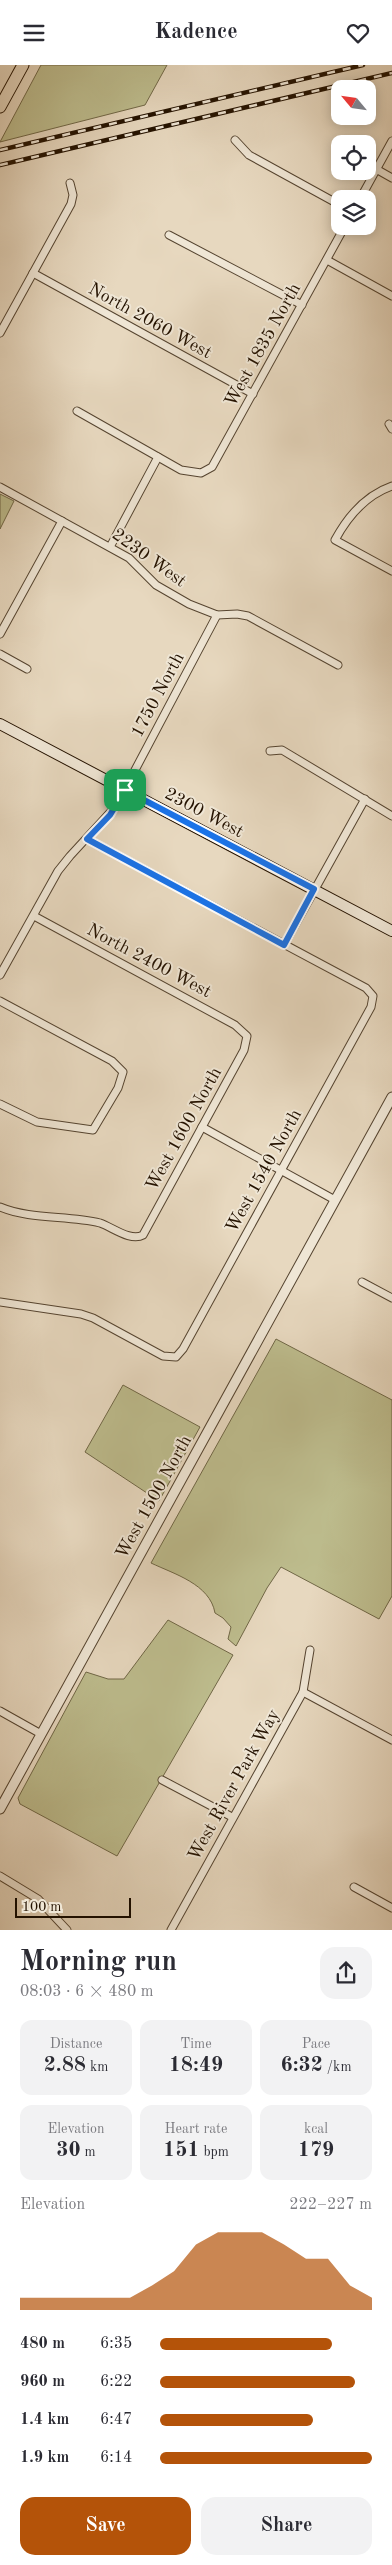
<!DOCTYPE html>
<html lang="en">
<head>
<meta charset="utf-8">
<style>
	body { margin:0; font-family:"Old Standard TT",serif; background:#f2f2f3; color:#2b2b33; height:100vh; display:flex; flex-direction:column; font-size:19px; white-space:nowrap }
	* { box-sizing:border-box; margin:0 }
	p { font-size:16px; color:#7c7c81 }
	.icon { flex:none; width:28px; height:28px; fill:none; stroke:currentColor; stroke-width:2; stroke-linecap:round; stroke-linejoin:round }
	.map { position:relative; height:1865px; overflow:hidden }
	.sheet { display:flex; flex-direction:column; background:#fff; flex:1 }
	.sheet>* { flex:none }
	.needle { width:32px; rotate:299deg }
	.controls { position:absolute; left:331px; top:15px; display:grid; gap:10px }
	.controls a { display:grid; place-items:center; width:45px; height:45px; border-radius:10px; background:#fff; box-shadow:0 2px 12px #0003; font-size:25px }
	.scale { position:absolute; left:15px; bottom:12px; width:116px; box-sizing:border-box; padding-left:5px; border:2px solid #241200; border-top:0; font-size:14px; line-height:18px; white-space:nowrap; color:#241200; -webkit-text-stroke:4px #efe6d5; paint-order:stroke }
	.pin { position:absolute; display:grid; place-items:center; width:42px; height:42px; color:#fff; margin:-21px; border-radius:10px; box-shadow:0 2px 8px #0006 }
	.round { display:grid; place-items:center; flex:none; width:52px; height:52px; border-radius:15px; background:#f2f2f3 }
	.summary { display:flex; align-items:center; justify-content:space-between; height:85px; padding:0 20px }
	h1 { font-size:28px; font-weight:800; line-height:38px }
	.stats { display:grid; grid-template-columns:repeat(3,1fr); gap:8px; height:85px; padding:5px 20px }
	.stats div { display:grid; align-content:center; border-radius:12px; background:#f2f2f3; text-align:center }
	.stats b { font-size:21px; font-weight:800 }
	.stats small { font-size:14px; font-weight:400 }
	.stats p { font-size:14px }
	.chart { height:140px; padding:10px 20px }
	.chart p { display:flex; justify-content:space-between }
	.chart svg { width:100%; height:90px; margin-top:5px; fill:#b45309; opacity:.7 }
	.action { display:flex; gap:10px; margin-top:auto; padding:10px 20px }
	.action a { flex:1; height:58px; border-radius:15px; background:#b45309; color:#fff; font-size:20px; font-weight:800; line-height:58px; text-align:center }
	.action a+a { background:#f2f2f3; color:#2b2b33 }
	ul { padding:0 20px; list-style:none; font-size:16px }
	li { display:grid; grid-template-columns:80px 60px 1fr; align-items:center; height:38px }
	li i { height:12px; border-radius:6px; background:#b45309 }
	header { display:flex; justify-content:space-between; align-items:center; height:65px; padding:0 20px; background:#fff; font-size:22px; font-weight:800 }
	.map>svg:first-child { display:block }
	.green { fill:#bdbc8d; stroke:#706746 }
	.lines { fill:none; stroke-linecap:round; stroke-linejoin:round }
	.minor-casing { stroke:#554430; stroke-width:9 }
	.tertiary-casing { stroke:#554430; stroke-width:11 }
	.secondary-casing { stroke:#241200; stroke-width:12 }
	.trunk-casing { stroke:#241200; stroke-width:13 }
	.minor { stroke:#efe6d5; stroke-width:7 }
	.tertiary { stroke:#efe6d5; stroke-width:9 }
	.secondary { stroke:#efe6d5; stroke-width:10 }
	.trunk { stroke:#e7d8bf; stroke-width:11 }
	.rail-casing { stroke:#241200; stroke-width:4.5 }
	.rail { stroke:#efe6d5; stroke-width:2.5; stroke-dasharray:8; stroke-linecap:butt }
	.route-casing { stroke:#fff; stroke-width:10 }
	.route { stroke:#1a73e8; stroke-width:6 }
	.labels { text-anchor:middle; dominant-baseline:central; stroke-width:4; stroke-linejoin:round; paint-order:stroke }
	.street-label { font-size:18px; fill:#241200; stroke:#efe6d5 }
</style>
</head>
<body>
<header><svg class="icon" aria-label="menu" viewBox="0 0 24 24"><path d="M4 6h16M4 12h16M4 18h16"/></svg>Kadence<svg class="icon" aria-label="heart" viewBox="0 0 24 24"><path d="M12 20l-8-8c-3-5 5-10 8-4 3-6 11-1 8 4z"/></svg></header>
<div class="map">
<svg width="392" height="1865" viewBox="0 0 392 1865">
	<rect width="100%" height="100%" fill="#e7d8bf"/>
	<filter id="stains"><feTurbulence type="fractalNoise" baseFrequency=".004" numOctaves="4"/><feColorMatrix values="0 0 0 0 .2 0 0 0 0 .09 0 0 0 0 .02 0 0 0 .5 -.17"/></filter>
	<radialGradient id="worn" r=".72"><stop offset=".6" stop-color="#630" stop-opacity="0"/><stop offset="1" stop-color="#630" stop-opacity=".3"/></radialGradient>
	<!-- green -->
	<g class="green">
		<path d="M41,0H167L145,40L0,77Z"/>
		<path d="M0,429L14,436L0,464Z"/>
		<path d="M276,1274L392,1335V1531L379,1554L281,1502L267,1523L236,1581L228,1574L231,1562L223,1553L215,1548C210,1519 174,1509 151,1498Z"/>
		<path d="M123,1320L200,1362L159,1436L85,1387Z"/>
		<path d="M168,1555L233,1590L117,1791L20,1739L18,1733L86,1607L108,1614H124Z"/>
	</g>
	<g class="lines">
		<defs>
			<g id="minor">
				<path d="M235,75L249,90L340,140"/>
				<path d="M376,104L392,113"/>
				<path d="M360,134L392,76"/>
				<path d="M169,170L302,240"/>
				<path d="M327,195L392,231"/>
				<path d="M33,208L253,329"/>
				<path d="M0,268L71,139L73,130L70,118"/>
				<path d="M77,346L181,405L201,408L212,402L345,161"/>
				<path d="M389,359L392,364"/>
				<path d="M392,421C366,430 348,451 335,475L392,506"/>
				<path d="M0,422L129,493L156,520L189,539L217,550L237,549L248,551L338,600"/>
				<path d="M110,482L158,392"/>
				<path d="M0,569L62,456"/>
				<path d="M0,589L27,604"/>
				<path d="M270,686L282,685L392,751"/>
				<path d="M284,880L365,734"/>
				<path d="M0,910L58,806L70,791L116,741L217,550"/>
				<path d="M0,936L112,996L123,1007L118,1023L93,1065L37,1057L0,1039"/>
				<path d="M202,1062L335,1135"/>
				<path d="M0,1142C31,1155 68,1150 100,1158C112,1162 131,1177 143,1170L244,985L247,971L235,960L34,851"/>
				<path d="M362,1217L392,1233"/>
				<path d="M0,1237L81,1249L93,1253L163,1291L176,1292L183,1284L371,942L373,931L366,923L87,774"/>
				<path d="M303,1627L392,1675"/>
				<path d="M0,1646L41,1669"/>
				<path d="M162,1715L232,1752"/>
				<path d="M0,1811L38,1834L67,1865"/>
				<path d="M354,1822L392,1843"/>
				<path d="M171,1865L303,1627L310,1585"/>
			</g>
			<path id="tertiary" d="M0,1744L392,1032"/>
			<path id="secondary" d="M0,659L392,866"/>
			<path id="trunk" d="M0,42L23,0"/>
		</defs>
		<!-- minor casing -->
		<use href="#minor" class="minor-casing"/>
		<!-- tertiary casing -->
		<use href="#tertiary" class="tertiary-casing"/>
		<!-- secondary casing -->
		<use href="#secondary" class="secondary-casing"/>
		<!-- trunk casing -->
		<use href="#trunk" class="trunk-casing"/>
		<!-- minor -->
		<use href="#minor" class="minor"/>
		<!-- tertiary -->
		<use href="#tertiary" class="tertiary"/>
		<!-- secondary -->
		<use href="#secondary" class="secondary"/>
		<!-- trunk -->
		<use href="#trunk" class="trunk"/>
		<defs>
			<g id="rail">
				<path d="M0,85L363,0"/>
				<path d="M0,100L392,8"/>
			</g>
		</defs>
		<!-- rail casing -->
		<use href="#rail" class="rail-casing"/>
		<!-- rail -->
		<use href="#rail" class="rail"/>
	</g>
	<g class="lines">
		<defs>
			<path id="route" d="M125,725L314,824L284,880L87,774L110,750Z"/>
		</defs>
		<!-- route casing -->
		<use href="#route" class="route-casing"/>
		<!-- route -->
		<use href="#route" class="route"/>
	</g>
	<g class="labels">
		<!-- street labels -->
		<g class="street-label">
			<text transform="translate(150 256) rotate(29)">North 2060 West</text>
			<text transform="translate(263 280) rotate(-61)">West 1835 North</text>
			<text transform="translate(149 493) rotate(36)">2230 West</text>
			<text transform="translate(158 630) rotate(-62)">1750 North</text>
			<text transform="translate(204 748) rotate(28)">2300 West</text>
			<text transform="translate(149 896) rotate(28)">North 2400 West</text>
			<text transform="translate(184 1064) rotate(-61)">West 1600 North</text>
			<text transform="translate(264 1106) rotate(-61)">West 1540 North</text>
			<text transform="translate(154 1432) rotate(-61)">West 1500 North</text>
			<text transform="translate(234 1720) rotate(-61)">West River Park Way</text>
		</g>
	</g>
	<rect width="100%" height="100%" filter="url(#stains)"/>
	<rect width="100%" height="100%" fill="url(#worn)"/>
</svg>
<div class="controls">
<a><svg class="needle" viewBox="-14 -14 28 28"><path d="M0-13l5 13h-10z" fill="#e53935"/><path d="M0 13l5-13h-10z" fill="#7c7c81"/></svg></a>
<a><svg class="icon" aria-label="locate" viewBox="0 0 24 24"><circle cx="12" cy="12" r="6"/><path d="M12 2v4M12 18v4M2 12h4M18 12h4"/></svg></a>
<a><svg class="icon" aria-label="layers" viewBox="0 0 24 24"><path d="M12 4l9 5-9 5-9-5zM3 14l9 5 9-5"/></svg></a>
</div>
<div class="scale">100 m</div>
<div class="pin" style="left:125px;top:725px;background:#1e9e55"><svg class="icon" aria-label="arrive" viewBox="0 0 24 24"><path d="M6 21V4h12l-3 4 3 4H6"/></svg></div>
</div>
<section class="sheet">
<div class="summary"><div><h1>Morning run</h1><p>08:03 · 6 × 480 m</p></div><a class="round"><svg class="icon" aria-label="share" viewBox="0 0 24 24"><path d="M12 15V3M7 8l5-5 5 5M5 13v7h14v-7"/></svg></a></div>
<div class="stats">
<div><p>Distance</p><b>2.88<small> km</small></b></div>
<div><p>Time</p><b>18:49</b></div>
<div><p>Pace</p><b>6:32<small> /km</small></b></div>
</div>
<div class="stats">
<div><p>Elevation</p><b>30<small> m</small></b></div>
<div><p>Heart rate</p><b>151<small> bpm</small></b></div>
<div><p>kcal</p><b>179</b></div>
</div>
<div class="chart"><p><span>Elevation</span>222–227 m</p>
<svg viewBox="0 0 160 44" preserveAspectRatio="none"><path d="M0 44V38L10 38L20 38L30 38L40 38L50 38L60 32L70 25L80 12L90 6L100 6L110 6L120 12L130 19L140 19L150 32L160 38V44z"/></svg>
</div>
<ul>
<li><b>480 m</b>6:35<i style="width:81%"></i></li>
<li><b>960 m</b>6:22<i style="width:92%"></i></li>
<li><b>1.4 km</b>6:47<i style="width:72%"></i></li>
<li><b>1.9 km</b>6:14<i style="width:100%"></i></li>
</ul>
<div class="action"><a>Save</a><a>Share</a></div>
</section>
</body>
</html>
